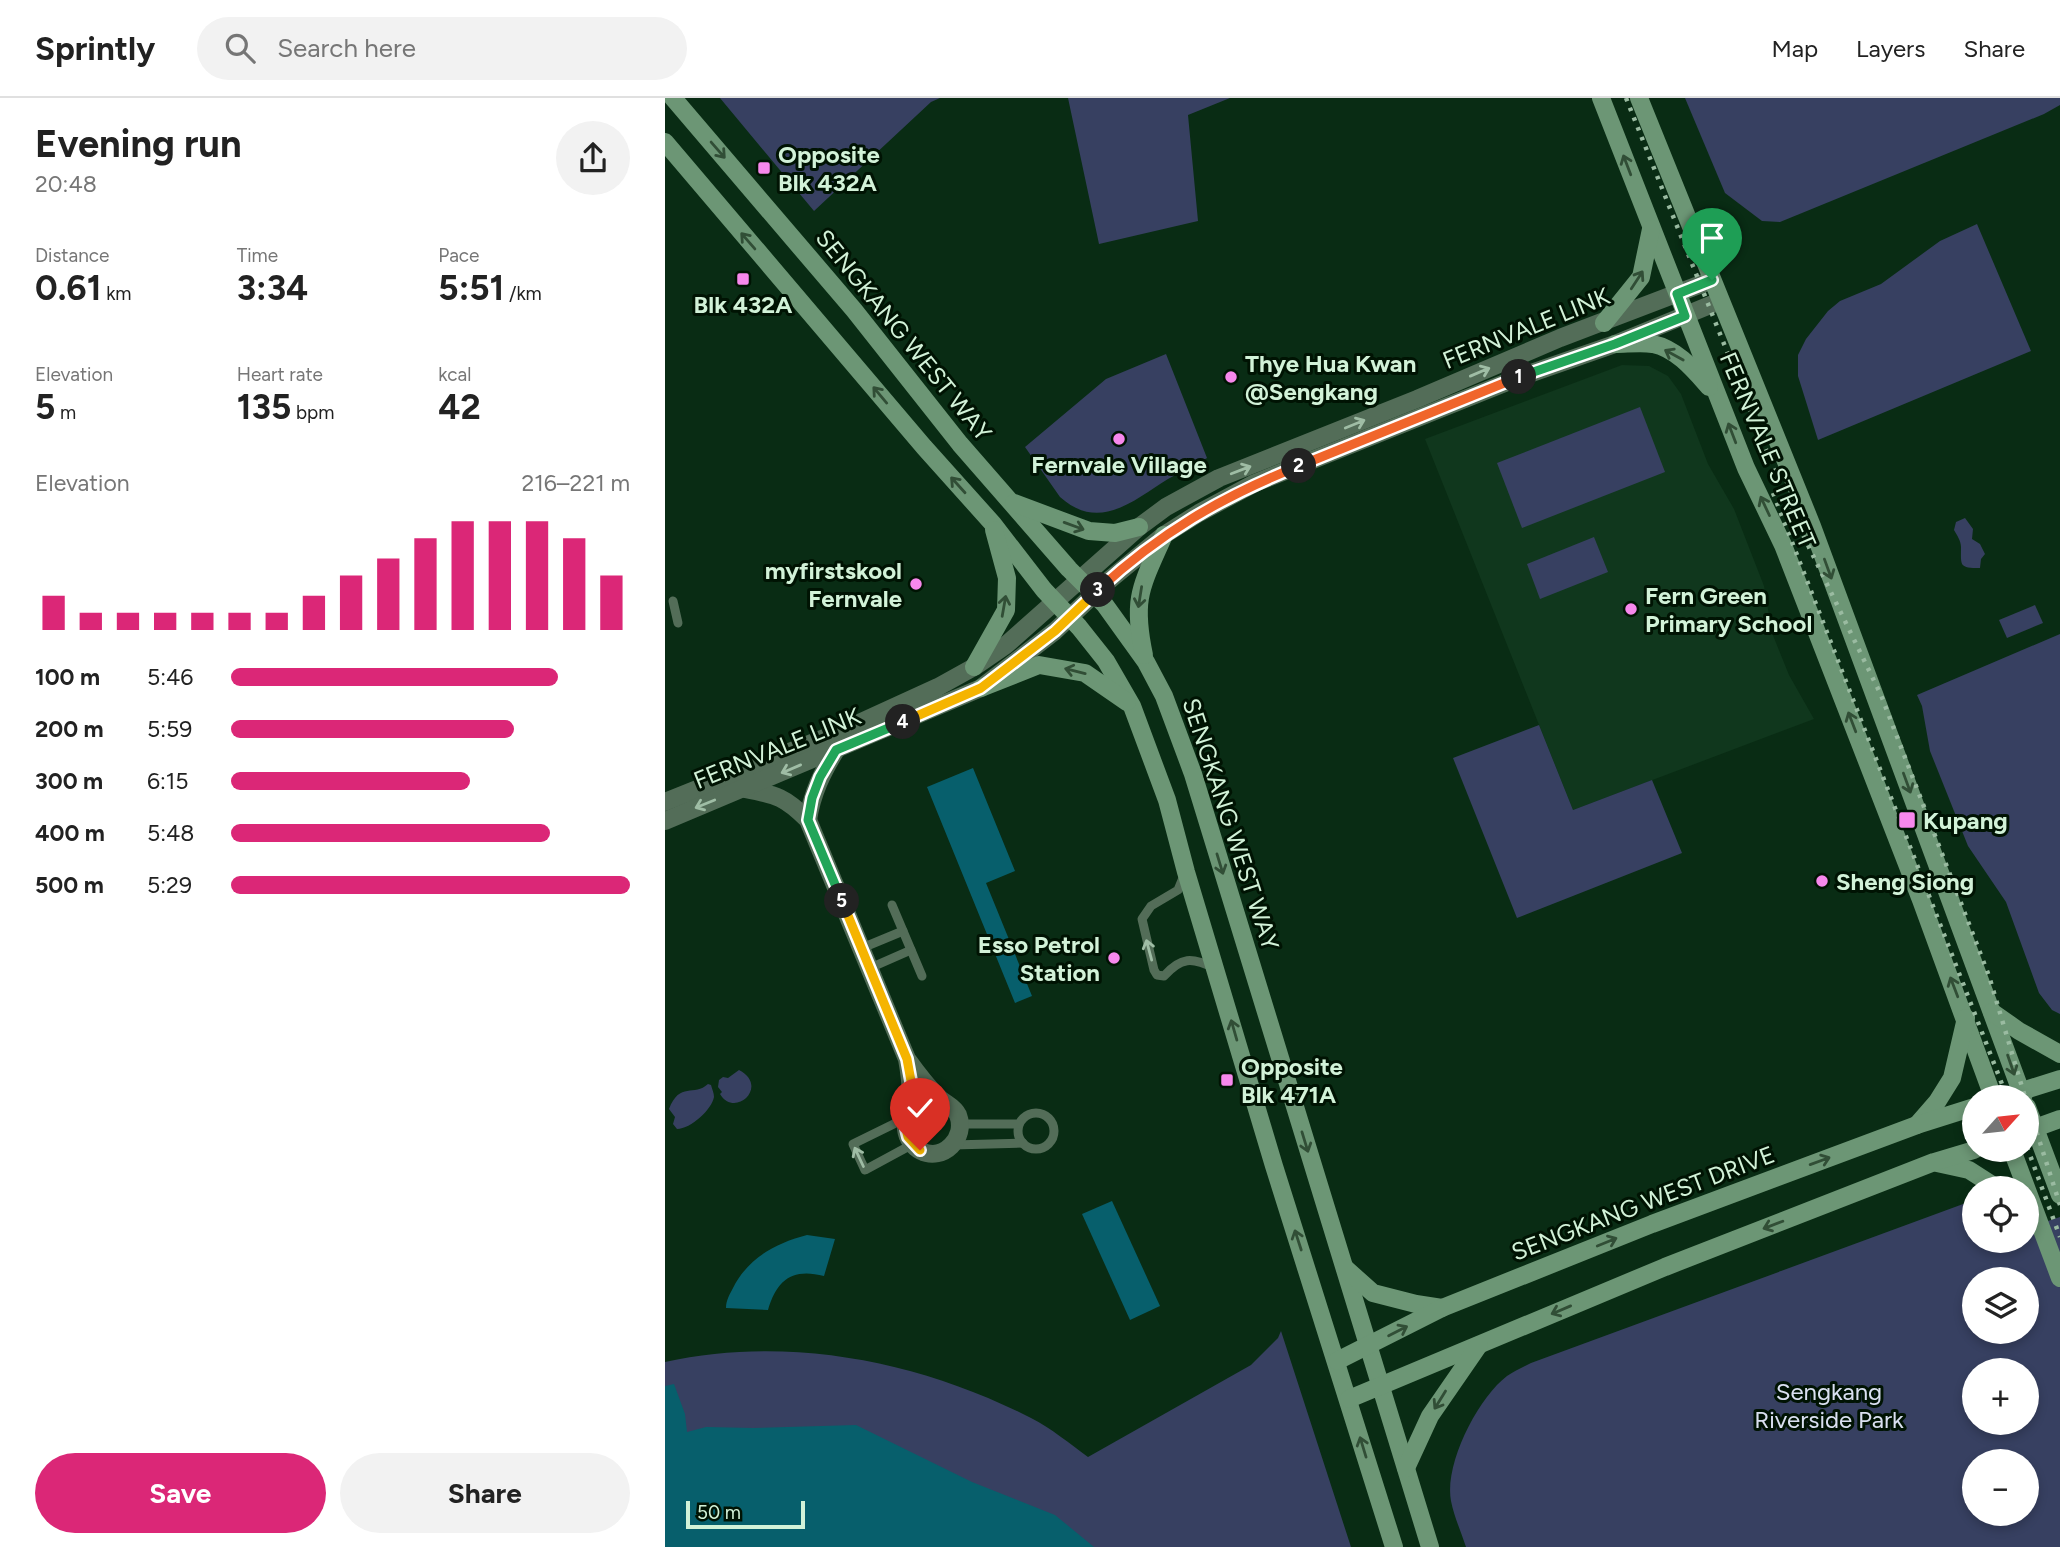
<!DOCTYPE html>
<html lang="en">
<head>
<meta charset="utf-8">
<style>
	body { margin:0; font-family:Figtree,sans-serif; background:#f2f2f2; color:#222; height:100vh; display:flex; flex-direction:column; font-size:26px; white-space:nowrap }
	* { box-sizing:border-box; margin:0 }
	p { font-size:23px; color:#767676 }
	.icon { flex:none; width:38px; height:38px; fill:none; stroke:currentColor; stroke-width:2; stroke-linecap:round; stroke-linejoin:round }
	.map { position:relative; flex:1; overflow:hidden }
	.side { display:flex; flex-direction:column; background:#fff; width:665px }
	.side>* { flex:none }
	.needle { width:46px; rotate:63deg }
	.tools { position:absolute; left:1297px; top:987px; display:grid; gap:14px }
	.tools a { display:grid; place-items:center; width:77px; height:77px; border-radius:50%; background:#fff; box-shadow:0 4px 10px #0003; font-size:35px }
	.scale { position:absolute; left:21px; bottom:18px; width:119px; box-sizing:border-box; padding-left:7px; border:4px solid #d2f2d8; border-top:0; font-size:19px; line-height:24px; white-space:nowrap; color:#d2f2d8; -webkit-text-stroke:5px #001303; paint-order:stroke }
	.pin { position:absolute; display:grid; place-items:center; width:60px; height:60px; color:#fff; margin:-72px -30px; border-radius:50% 50% 50% 0; rotate:-45deg; box-shadow:0 0 7px #0007 }
	.pin .icon { rotate:45deg }
	.km { position:absolute; width:35px; height:35px; margin:-18px; border-radius:50%; background:#222; color:#fff; font-size:19px; line-height:35px; text-align:center }
	.round { display:grid; place-items:center; flex:none; width:74px; height:74px; border-radius:37px; background:#f2f2f2 }
	.headline { display:flex; align-items:center; justify-content:space-between; height:119px; padding:0 35px }
	h1 { font-size:38px; font-weight:700; line-height:52px }
	.figures { display:grid; grid-template-columns:repeat(3,1fr); gap:10px; height:119px; padding:7px 35px }
	.figures div { display:grid; align-content:center }
	.figures b { font-size:35px; font-weight:700 }
	.figures small { font-size:19px; font-weight:400 }
	.figures p { font-size:19px }
	.chart { height:196px; padding:14px 35px }
	.chart p { display:flex; justify-content:space-between }
	.chart svg { width:100%; height:126px; margin-top:7px; stroke:#db2777; stroke-width:6 }
	.button { display:flex; gap:14px; margin-top:auto; padding:14px 35px }
	.button a { flex:1; height:80px; border-radius:42px; background:#db2777; color:#fff; font-size:28px; font-weight:700; line-height:80px; text-align:center }
	.button a+a { background:#f2f2f2; color:#222 }
	ul { padding:0 35px; list-style:none; font-size:23px }
	li { display:grid; grid-template-columns:112px 84px 1fr; align-items:center; height:52px }
	li i { height:18px; border-radius:9px; background:#db2777 }
	header { display:flex; align-items:center; gap:42px; box-sizing:border-box; height:98px; padding:0 35px; background:#fff; border-bottom:2px solid #e0e0e0 }
	header strong { font-size:33px }
	nav { display:flex; gap:38px; margin-inline-start:auto; font-size:24px }
	.search { width:490px; height:63px; background:#f2f2f2; display:flex; align-items:center; gap:18px; box-sizing:border-box; padding:0 24px; border-radius:38px; color:#767676; font-size:26px }
	main { display:flex; flex:1; min-height:0 }
	.map>svg:first-child { display:block }
	.built { fill:#10371d }
	.green { fill:#374061; fill-rule:evenodd }
	.water { fill:#075f6c }
	.lines { fill:none; stroke-linecap:round; stroke-linejoin:round }
	.lane { stroke:#536d58; stroke-width:9 }
	.street { stroke:#536d58; stroke-width:18 }
	.secondary { stroke:#6c9675; stroke-width:18 }
	.rail { stroke:#9abba1; stroke-width:4.5; stroke-dasharray:3.5 7; stroke-linecap:butt }
	.oneway { stroke:#314e36 }
	.oneway2 { stroke:#9fbda5 }
	.split-1-casing { stroke:#fff; stroke-width:14 }
	.split-2-casing { stroke:#fff; stroke-width:14 }
	.split-3-casing { stroke:#fff; stroke-width:14 }
	.split-4-casing { stroke:#fff; stroke-width:14 }
	.split-5-casing { stroke:#fff; stroke-width:14 }
	.split-6-casing { stroke:#fff; stroke-width:14 }
	.split-1 { stroke:#22a559; stroke-width:9 }
	.split-2 { stroke:#f0652b; stroke-width:9 }
	.split-3 { stroke:#f0652b; stroke-width:9 }
	.split-4 { stroke:#f5b400; stroke-width:9 }
	.split-5 { stroke:#22a559; stroke-width:9 }
	.split-6 { stroke:#f5b400; stroke-width:9 }
	.poi-dot { fill:#f788ec; stroke:#001303; stroke-width:2.5 }
	.labels { text-anchor:middle; dominant-baseline:central; stroke-width:6; stroke-linejoin:round; paint-order:stroke }
	.poi-label { font-size:24px; font-weight:bold; fill:#d2f2d8; stroke:#001303; text-anchor:start }
	.street-label { font-size:24px; fill:#d2f2d8; stroke:#001303 }
	.park-label { font-size:24px; fill:#dae0f1; stroke:#001303 }
</style>
</head>
<body>
<header>
<strong>Sprintly</strong>
<div class="search"><svg class="icon" aria-label="search" viewBox="0 0 24 24"><circle cx="10" cy="10" r="6"/><path d="M15 15l6 6"/></svg>Search here</div>
<nav><a>Map</a><a>Layers</a><a>Share</a></nav>
</header>
<main>
<section class="side">
<div class="headline"><div><h1>Evening run</h1><p>20:48</p></div><a class="round"><svg class="icon" aria-label="share" viewBox="0 0 24 24"><path d="M12 15V3M7 8l5-5 5 5M5 13v7h14v-7"/></svg></a></div>
<div class="figures">
<div><p>Distance</p><b>0.61<small> km</small></b></div>
<div><p>Time</p><b>3:34</b></div>
<div><p>Pace</p><b>5:51<small> /km</small></b></div>
</div>
<div class="figures">
<div><p>Elevation</p><b>5<small> m</small></b></div>
<div><p>Heart rate</p><b>135<small> bpm</small></b></div>
<div><p>kcal</p><b>42</b></div>
</div>
<div class="chart"><p><span>Elevation</span>216–221 m</p>
<svg viewBox="0 0 160 44" preserveAspectRatio="none"><path d="M5 44V32M15 44V38M25 44V38M35 44V38M45 44V38M55 44V38M65 44V38M75 44V32M85 44V25M95 44V19M105 44V12M115 44V6M125 44V6M135 44V6M145 44V12M155 44V25"/></svg>
</div>
<ul>
<li><b>100 m</b>5:46<i style="width:82%"></i></li>
<li><b>200 m</b>5:59<i style="width:71%"></i></li>
<li><b>300 m</b>6:15<i style="width:60%"></i></li>
<li><b>400 m</b>5:48<i style="width:80%"></i></li>
<li><b>500 m</b>5:29<i style="width:100%"></i></li>
</ul>
<div class="button"><a>Save</a><a>Share</a></div>
</section>
<div class="map">
<svg width="1395" height="1449" viewBox="0 0 1395 1449">
	<rect width="100%" height="100%" fill="#092c14"/>
	<!-- built -->
	<path class="built" d="M957,267L984,268L1003,278L1016,296L1043,366L1069,411L1099,488L1107,535L1124,577L1149,621L908,712L760,341Z"/>
	<!-- green -->
	<g class="green">
		<path d="M55,0H275L266,4L149,113Z"/>
		<path d="M403,0H565L523,17L533,123L434,146Z"/>
		<path d="M1020,0H1395V7L1379,16L1115,124L1097,123L1060,95Z"/>
		<path d="M1312,126L1366,253L1153,342L1133,278V257L1141,241L1163,213L1175,203L1216,186L1275,143Z"/>
		<path d="M501,256L542,360C529,367 516,374 503,381C468,403 434,434 395,399L360,349L441,281Z"/>
		<path d="M975,309L1000,374L857,430L832,365Z"/>
		<path d="M1300,420L1308,431L1307,441L1315,446L1320,456L1316,461L1315,470C1294,470 1296,468 1296,449C1296,443 1292,437 1289,432L1291,424Z"/>
		<path d="M929,439L943,474L875,501L862,466Z"/>
		<path d="M1370,507L1378,525L1342,540L1334,522Z"/>
		<path d="M1395,536V916L1387,912L1374,895L1341,804L1303,748L1265,653L1257,608L1252,597Z"/>
		<path d="M874,627L908,712L987,682L1017,755L852,820L788,660Z"/>
		<path d="M74,972C105,988 70,1021 55,996L57,994L53,989L54,982L58,979L63,980Z"/>
		<path d="M43,986L46,987C47,991 49,995 49,999C47,1011 26,1031 12,1031L8,1026L10,1019L4,1011C15,983 29,999 43,986Z"/>
		<path d="M1309,1102V1143H1362V1130L1395,1119V1449H801C796,1434 789,1418 786,1403C779,1366 813,1300 842,1278C849,1273 858,1269 866,1265ZM1309,1181H1362V1234H1309ZM1309,1272H1362V1325H1309ZM1309,1363H1362V1416H1309Z"/>
		<path d="M616,1233L686,1449H0V1264C124,1237 254,1263 366,1320C386,1330 405,1346 423,1359L586,1267L613,1240Z"/>
	</g>
	<!-- water -->
	<g class="water">
		<path d="M308,670L350,773L321,785L367,898L350,905L262,689Z"/>
		<path d="M447,1103L495,1208L465,1222L417,1116Z"/>
		<path d="M142,1137L170,1141L159,1178C128,1170 112,1181 103,1212L61,1210C61,1202 65,1196 68,1190C83,1160 111,1145 142,1137Z"/>
		<path d="M9,1286L20,1316L22,1334L41,1329L88,1330L191,1327L307,1384L390,1417L429,1449H0V1288Z"/>
	</g>
	<g class="lines">
		<!-- lane -->
		<g class="lane">
			<path d="M8,503L13,525"/>
			<path d="M520,775L513,792L486,808L477,821L489,872L492,877L499,878C516,859 527,859 549,870"/>
			<path d="M227,807L257,878"/>
			<path d="M197,850L238,833"/>
			<path d="M205,870L246,852"/>
			<circle cx="371" cy="1033" r="18"/>
			<path d="M243,1019L188,1046L200,1072L248,1046"/>
			<path d="M295,1026H354"/>
			<path d="M288,1047L358,1045"/>
		</g>
		<!-- street -->
		<g class="street">
			<path d="M80,691C112,697 120,699 143,722L242,961C252,975 261,987 273,999C280,1006 289,1008 293,1017C302,1040 278,1064 256,1053C248,1049 242,1040 241,1031C240,1023 245,1017 245,1010C247,993 245,977 242,961"/>
			<path d="M0,704L179,632L273,589L309,569L341,547L474,429L501,409L554,380L752,301L895,240L1047,182"/>
			<path d="M143,722C147,695 157,675 171,652"/>
			<path d="M0,723L316,590L390,533L442,484L499,437L534,415L590,385L855,279L950,246L1055,203"/>
		</g>
		<!-- secondary -->
		<g class="secondary">
			<path d="M8,0L189,212L295,346L404,471L440,507L481,564L499,598L528,676L765,1449"/>
			<path d="M936,0L1081,370L1118,447L1256,802L1328,999"/>
			<path d="M974,0L1147,428L1358,999"/>
			<path d="M0,44L259,349L328,426L379,492L414,529L441,563L467,608L502,702L521,774L609,1068L729,1449"/>
			<path d="M939,225L976,179L986,131"/>
			<path d="M950,246C962,246 976,244 988,246C1012,251 1029,272 1044,289"/>
			<path d="M349,405L424,433L450,435L474,429"/>
			<path d="M479,557C467,500 476,489 499,437"/>
			<path d="M309,569L341,512L342,480L329,432"/>
			<path d="M316,590L374,567L420,575L462,604"/>
			<path d="M1327,914L1354,933L1395,956"/>
			<path d="M1338,999L1395,981"/>
			<path d="M1362,1009L1395,1097"/>
			<path d="M1252,1027L1272,1004L1287,980L1301,920"/>
			<path d="M1362,1033L1395,1021"/>
			<path d="M1347,1052L1395,1180"/>
			<path d="M1272,1065L1304,1072L1332,1090"/>
			<path d="M680,1170L708,1195L751,1206L777,1210"/>
			<path d="M672,1263L777,1210L987,1126L1252,1027L1309,1009"/>
			<path d="M684,1301L1000,1169L1269,1064L1309,1052"/>
			<path d="M741,1370L765,1318L814,1247"/>
		</g>
		<!-- rail -->
		<g class="rail">
			<path d="M961,0L1122,404L1216,597L1324,878L1360,999"/>
			<path d="M1108,395L1342,999"/>
			<path d="M1362,1004L1395,1107"/>
			<path d="M1362,1049L1395,1139"/>
		</g>
	</g>
	<!-- one-way arrows -->
	<defs><path id="oneway-shaft" d="M-6 0H5M1.5-3L5.5 0L1.5 3" fill="none" stroke-width="1.6" stroke-linecap="round" stroke-linejoin="round" transform="scale(1.75)"/></defs>
	<g class="oneway">
		<use href="#oneway-shaft" transform="translate(53 52) rotate(49)"/>
		<use href="#oneway-shaft" transform="translate(962 67) rotate(-111)"/>
		<use href="#oneway-shaft" transform="translate(83 143) rotate(-131)"/>
		<use href="#oneway-shaft" transform="translate(972 182) rotate(-57)"/>
		<use href="#oneway-shaft" transform="translate(1009 257) rotate(-151)"/>
		<use href="#oneway-shaft" transform="translate(215 297) rotate(-130)"/>
		<use href="#oneway-shaft" transform="translate(1067 335) rotate(-111)"/>
		<use href="#oneway-shaft" transform="translate(293 387) rotate(-132)"/>
		<use href="#oneway-shaft" transform="translate(1100 408) rotate(-115)"/>
		<use href="#oneway-shaft" transform="translate(409 428) rotate(20)"/>
		<use href="#oneway-shaft" transform="translate(1163 471) rotate(70)"/>
		<use href="#oneway-shaft" transform="translate(475 499) rotate(99)"/>
		<use href="#oneway-shaft" transform="translate(339 508) rotate(-80)"/>
		<use href="#oneway-shaft" transform="translate(410 573) rotate(-166)"/>
		<use href="#oneway-shaft" transform="translate(1187 624) rotate(-111)"/>
		<use href="#oneway-shaft" transform="translate(1242 685) rotate(70)"/>
		<use href="#oneway-shaft" transform="translate(555 766) rotate(73)"/>
		<use href="#oneway-shaft" transform="translate(1289 889) rotate(-111)"/>
		<use href="#oneway-shaft" transform="translate(569 932) rotate(-106)"/>
		<use href="#oneway-shaft" transform="translate(1346 967) rotate(71)"/>
		<use href="#oneway-shaft" transform="translate(640 1044) rotate(73)"/>
		<use href="#oneway-shaft" transform="translate(1155 1063) rotate(-20)"/>
		<use href="#oneway-shaft" transform="translate(1108 1127) rotate(159)"/>
		<use href="#oneway-shaft" transform="translate(633 1142) rotate(-108)"/>
		<use href="#oneway-shaft" transform="translate(942 1144) rotate(-22)"/>
		<use href="#oneway-shaft" transform="translate(896 1212) rotate(157)"/>
		<use href="#oneway-shaft" transform="translate(733 1233) rotate(-27)"/>
		<use href="#oneway-shaft" transform="translate(775 1302) rotate(122)"/>
		<use href="#oneway-shaft" transform="translate(698 1349) rotate(-107)"/>
	</g>
	<g class="oneway2">
		<use href="#oneway-shaft" transform="translate(815 274) rotate(-23)"/>
		<use href="#oneway-shaft" transform="translate(690 326) rotate(-22)"/>
		<use href="#oneway-shaft" transform="translate(576 372) rotate(-21)"/>
		<use href="#oneway-shaft" transform="translate(126 671) rotate(157)"/>
		<use href="#oneway-shaft" transform="translate(40 706) rotate(158)"/>
		<use href="#oneway-shaft" transform="translate(484 852) rotate(-105)"/>
		<use href="#oneway-shaft" transform="translate(194 1059) rotate(-115)"/>
	</g>
	<g class="lines">
		<defs>
			<path id="split-1" d="M854,279L950,246L1020,218L1012,196L1047,182"/>
			<path id="split-2" d="M634,368L854,279"/>
			<path id="split-3" d="M433,492C495,435 556,399 634,368"/>
			<path id="split-4" d="M238,624L316,590L390,533L433,492"/>
			<path id="split-5" d="M177,803L143,722L147,700L155,679L171,652L238,624"/>
			<path id="split-6" d="M177,803L242,961L246,983L245,1014L241,1031L243,1039L255,1052"/>
		</defs>
		<!-- split-1 casing -->
		<use href="#split-1" class="split-1-casing"/>
		<!-- split-2 casing -->
		<use href="#split-2" class="split-2-casing"/>
		<!-- split-3 casing -->
		<use href="#split-3" class="split-3-casing"/>
		<!-- split-4 casing -->
		<use href="#split-4" class="split-4-casing"/>
		<!-- split-5 casing -->
		<use href="#split-5" class="split-5-casing"/>
		<!-- split-6 casing -->
		<use href="#split-6" class="split-6-casing"/>
		<!-- split-1 -->
		<use href="#split-1" class="split-1"/>
		<!-- split-2 -->
		<use href="#split-2" class="split-2"/>
		<!-- split-3 -->
		<use href="#split-3" class="split-3"/>
		<!-- split-4 -->
		<use href="#split-4" class="split-4"/>
		<!-- split-5 -->
		<use href="#split-5" class="split-5"/>
		<!-- split-6 -->
		<use href="#split-6" class="split-6"/>
	</g>
	<!-- markers -->
	<g class="poi-dot">
		<rect x="92" y="63" width="14" height="14" rx="3.5"/>
		<rect x="71" y="174" width="14" height="14" rx="3.5"/>
		<circle cx="566" cy="279" r="7"/>
		<circle cx="454" cy="341" r="7"/>
		<circle cx="251" cy="486" r="7"/>
		<circle cx="966" cy="511" r="7"/>
		<rect x="1233" y="713" width="18" height="18" rx="3.5"/>
		<circle cx="1157" cy="783" r="7"/>
		<circle cx="449" cy="860" r="7"/>
		<rect x="555" y="975" width="14" height="14" rx="3.5"/>
	</g>
	<g class="labels">
		<!-- poi labels -->
		<g class="poi-label">
			<text x="113" y="56">Opposite<tspan x="113" dy="28">Blk 432A</tspan></text>
			<text x="78" y="206" text-anchor="middle">Blk 432A</text>
			<text x="580" y="265">Thye Hua Kwan<tspan x="580" dy="28">@Sengkang</tspan></text>
			<text x="454" y="366" text-anchor="middle">Fernvale Village</text>
			<text x="237" y="472" text-anchor="end">myfirstskool<tspan x="237" dy="28">Fernvale</tspan></text>
			<text x="980" y="497">Fern Green<tspan x="980" dy="28">Primary School</tspan></text>
			<text x="1258" y="722">Kupang</text>
			<text x="1171" y="783">Sheng Siong</text>
			<text x="435" y="846" text-anchor="end">Esso Petrol<tspan x="435" dy="28">Station</tspan></text>
			<text x="576" y="968">Opposite<tspan x="576" dy="28">Blk 471A</tspan></text>
		</g>
		<!-- street labels -->
		<g class="street-label">
			<text transform="translate(861 230) rotate(-22)">FERNVALE LINK</text>
			<text transform="translate(239 237) rotate(51)">SENGKANG WEST WAY</text>
			<text transform="translate(1103 352) rotate(67)">FERNVALE STREET</text>
			<text transform="translate(112 650) rotate(-22)">FERNVALE LINK</text>
			<text transform="translate(566 726) rotate(72)">SENGKANG WEST WAY</text>
			<text transform="translate(978 1105) rotate(-21)">SENGKANG WEST DRIVE</text>
		</g>
		<!-- park labels -->
		<g class="park-label">
			<text x="1164" y="1293">Sengkang<tspan x="1164" dy="28">Riverside Park</tspan></text>
		</g>
	</g>
</svg>
<div class="tools">
<a><svg class="needle" viewBox="-14 -14 28 28"><path d="M0-13l5 13h-10z" fill="#e53935"/><path d="M0 13l5-13h-10z" fill="#767676"/></svg></a>
<a><svg class="icon" aria-label="locate" viewBox="0 0 24 24"><circle cx="12" cy="12" r="6"/><path d="M12 2v4M12 18v4M2 12h4M18 12h4"/></svg></a>
<a><svg class="icon" aria-label="layers" viewBox="0 0 24 24"><path d="M12 4l9 5-9 5-9-5zM3 14l9 5 9-5"/></svg></a>
<a>+</a>
<a>−</a>
</div>
<div class="scale">50 m</div>
<div class="pin" style="left:1047px;top:182px;background:#1e9e55"><svg class="icon" aria-label="arrive" viewBox="0 0 24 24"><path d="M6 21V4h12l-3 4 3 4H6"/></svg></div>
<div class="pin" style="left:255px;top:1052px;background:#d93025"><svg class="icon" aria-label="check" viewBox="0 0 24 24"><path d="M5 12l5 5 9-10"/></svg></div>
<b class="km" style="left:854px;top:279px">1</b>
<b class="km" style="left:634px;top:368px">2</b>
<b class="km" style="left:433px;top:492px">3</b>
<b class="km" style="left:238px;top:624px">4</b>
<b class="km" style="left:177px;top:803px">5</b>
</div>
</main>
</body>
</html>
